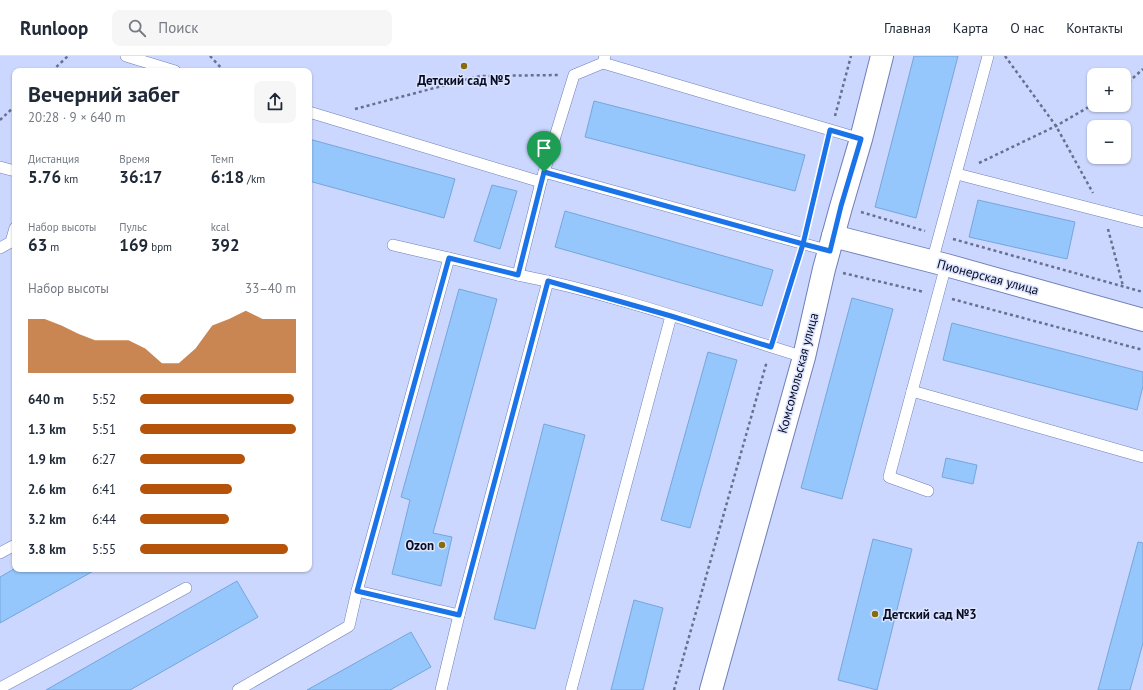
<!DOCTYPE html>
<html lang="ru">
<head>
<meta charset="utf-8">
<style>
	body { margin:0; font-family:"PT Sans",sans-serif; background:#f6f6f7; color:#1f2937; height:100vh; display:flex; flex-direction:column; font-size:15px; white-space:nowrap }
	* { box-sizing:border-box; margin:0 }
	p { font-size:13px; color:#747a83 }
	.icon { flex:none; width:22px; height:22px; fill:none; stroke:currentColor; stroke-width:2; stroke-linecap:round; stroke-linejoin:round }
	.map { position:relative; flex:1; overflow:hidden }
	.side { position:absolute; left:12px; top:12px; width:300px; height:504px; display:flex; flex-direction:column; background:#fff; border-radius:8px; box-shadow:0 1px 3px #0004 }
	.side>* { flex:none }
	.buttons { position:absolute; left:1087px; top:12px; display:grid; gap:8px }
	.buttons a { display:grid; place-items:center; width:44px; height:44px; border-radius:8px; background:#fff; box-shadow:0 1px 3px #0004; font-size:20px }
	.pin { position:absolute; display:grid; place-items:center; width:34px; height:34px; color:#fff; margin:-41px -17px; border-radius:50% 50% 50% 0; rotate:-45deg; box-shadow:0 0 4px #0007 }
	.pin .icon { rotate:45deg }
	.round { display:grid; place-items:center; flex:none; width:42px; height:42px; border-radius:8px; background:#f6f6f7 }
	.head { display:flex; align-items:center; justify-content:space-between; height:68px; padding:0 16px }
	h1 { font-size:22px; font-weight:600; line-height:30px }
	.figures { display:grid; grid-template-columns:repeat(3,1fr); gap:6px; height:68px; padding:4px 16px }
	.figures div { display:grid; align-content:center }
	.figures b { font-size:17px; font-weight:600 }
	.figures small { font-size:11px; font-weight:400 }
	.figures p { font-size:11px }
	.chart { height:112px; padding:8px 16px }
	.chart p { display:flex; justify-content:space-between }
	.chart svg { width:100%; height:72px; margin-top:4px; fill:#b45309; opacity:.7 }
	ul { padding:0 16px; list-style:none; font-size:13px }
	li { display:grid; grid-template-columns:64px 48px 1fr; align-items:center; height:30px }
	li i { height:10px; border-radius:5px; background:#b45309 }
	header { display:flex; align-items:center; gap:24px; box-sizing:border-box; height:56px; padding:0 20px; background:#fff; border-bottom:1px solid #e0e1e3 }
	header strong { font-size:19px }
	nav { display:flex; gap:22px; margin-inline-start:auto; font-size:14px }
	.search { width:280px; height:36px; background:#f6f6f7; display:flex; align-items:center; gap:10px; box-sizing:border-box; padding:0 14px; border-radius:8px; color:#747a83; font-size:15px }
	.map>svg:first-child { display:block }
	.building { fill:#95c6fc; stroke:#76a6da }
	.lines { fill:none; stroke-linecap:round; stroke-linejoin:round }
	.service-casing { stroke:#6f7fba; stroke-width:12 }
	.minor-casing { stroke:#6f7fba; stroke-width:24 }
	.path { stroke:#68708f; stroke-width:2.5; stroke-dasharray:3 3; stroke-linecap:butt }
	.service { stroke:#fff; stroke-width:11 }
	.minor { stroke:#fff; stroke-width:22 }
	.route-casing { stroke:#fff; stroke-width:8 }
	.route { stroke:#1a73e8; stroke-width:5 }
	.poi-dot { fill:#866c0a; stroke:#dce4ff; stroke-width:1.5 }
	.labels { text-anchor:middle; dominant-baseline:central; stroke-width:3; stroke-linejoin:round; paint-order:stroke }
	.poi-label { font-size:13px; font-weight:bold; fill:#080c22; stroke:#dce4ff }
	.street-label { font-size:13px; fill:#080c22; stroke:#dce4ff }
</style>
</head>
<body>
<header>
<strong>Runloop</strong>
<div class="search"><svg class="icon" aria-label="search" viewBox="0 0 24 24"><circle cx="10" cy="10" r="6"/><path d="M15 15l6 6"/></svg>Поиск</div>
<nav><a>Главная</a><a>Карта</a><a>О нас</a><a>Контакты</a></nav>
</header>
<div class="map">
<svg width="1143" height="634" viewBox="0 0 1143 634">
	<rect width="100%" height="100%" fill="#cbd7fe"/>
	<!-- building -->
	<g class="building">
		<path d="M914,0H958L916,162L875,151Z"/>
		<path d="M594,45L805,99L795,135L585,81Z"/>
		<path d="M309,83L455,123L444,162L309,125Z"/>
		<path d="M492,129L517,135L500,193L474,185Z"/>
		<path d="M978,144L1075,166L1067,203L969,181Z"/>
		<path d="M565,155L773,214L762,250L555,191Z"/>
		<path d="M459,233L497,243L433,477L452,481L441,530L392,518L410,444L401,441Z"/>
		<path d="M852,242L893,253L842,443L801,432Z"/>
		<path d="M952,267L1143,316V330L1137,354L943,304Z"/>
		<path d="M708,296L737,304L690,472L661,464Z"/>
		<path d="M544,368L585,379L535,573L494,563Z"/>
		<path d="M946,402L977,409L973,428L942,421Z"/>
		<path d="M873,483L912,493L877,634L838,624Z"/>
		<path d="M1138,486L1143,487V587L1130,634H1098Z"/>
		<path d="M14,513H97L0,567V521Z"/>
		<path d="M237,525L258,561L130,634H46Z"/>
		<path d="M634,544L663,552L643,634H611Z"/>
		<path d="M411,576L431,611L390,634H307Z"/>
	</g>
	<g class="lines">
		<defs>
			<g id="service">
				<path d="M126,0L175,15"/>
				<path d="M603,7L861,83"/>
				<path d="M309,56L541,126L574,19L603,7L605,0"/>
				<path d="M0,111L15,115"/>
				<path d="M544,116L830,195"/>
				<path d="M957,118L1143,166"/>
				<path d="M393,189L449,202"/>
				<path d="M0,192L11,186L15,172"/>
				<path d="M932,206L988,0"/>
				<path d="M518,219C615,238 709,272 804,301"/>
				<path d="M912,335L1143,401"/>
				<path d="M928,435L889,421L946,209"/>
				<path d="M0,497L15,489"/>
				<path d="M459,559L548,225"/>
				<path d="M0,632L186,532"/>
				<path d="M238,634L349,570L357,535"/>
				<path d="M441,634L459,559L357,535L449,202L518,219L541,126"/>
				<path d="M571,634L671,260"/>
			</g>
			<g id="minor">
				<path d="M833,180L946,209L1143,264"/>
				<path d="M711,634L804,301L824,213L841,151L861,83L882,0"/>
			</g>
		</defs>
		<!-- service casing -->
		<use href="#service" class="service-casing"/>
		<!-- minor casing -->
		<use href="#minor" class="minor-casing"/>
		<!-- path -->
		<g class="path">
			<path d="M210,0L224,15"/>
			<path d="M1005,0L1056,70L1093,137"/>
			<path d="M52,15L68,0"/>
			<path d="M1124,30L1143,13"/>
			<path d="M355,53L480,20L559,19"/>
			<path d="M835,60L851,0"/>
			<path d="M0,64L15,50"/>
			<path d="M979,107L1056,70L1094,48"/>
			<path d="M861,156L925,175"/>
			<path d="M1108,173L1123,230"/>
			<path d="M806,174L827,88"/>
			<path d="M953,183L1143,236"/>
			<path d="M843,217L924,236"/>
			<path d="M952,243L1143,294"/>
			<path d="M775,277L798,202"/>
			<path d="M674,634L767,305"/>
		</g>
		<!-- service -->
		<use href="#service" class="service"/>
		<!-- minor -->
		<use href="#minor" class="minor"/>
	</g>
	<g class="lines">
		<defs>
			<path id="route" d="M544,116L518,219L449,202L357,535L459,559L548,225L671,260L771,291L803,188L830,195L841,150L861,83L830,74L803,188L544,116"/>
		</defs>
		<!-- route casing -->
		<use href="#route" class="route-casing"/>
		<!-- route -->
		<use href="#route" class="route"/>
	</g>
	<!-- markers -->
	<g class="poi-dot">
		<circle cx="464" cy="10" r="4"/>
		<circle cx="442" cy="489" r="4"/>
		<circle cx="875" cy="558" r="4"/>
	</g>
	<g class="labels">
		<!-- poi labels -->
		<g class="poi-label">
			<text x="464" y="24">Детский сад №5</text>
			<text x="434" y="489" text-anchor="end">Ozon</text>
			<text x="883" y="558" text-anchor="start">Детский сад №3</text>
		</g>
		<!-- street labels -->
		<g class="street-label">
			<text transform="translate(988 221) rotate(15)">Пионерская улица</text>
			<text transform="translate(798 317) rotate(-75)">Комсомольская улица</text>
		</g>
	</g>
</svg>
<div class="buttons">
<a>+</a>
<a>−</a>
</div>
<div class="pin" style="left:544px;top:116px;background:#1e9e55"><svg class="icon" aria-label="arrive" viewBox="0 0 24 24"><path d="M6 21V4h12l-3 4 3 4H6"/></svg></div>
<section class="side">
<div class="head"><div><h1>Вечерний забег</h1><p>20:28 · 9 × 640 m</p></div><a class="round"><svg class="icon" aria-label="share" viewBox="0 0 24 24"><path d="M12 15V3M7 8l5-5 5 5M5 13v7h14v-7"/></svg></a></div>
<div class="figures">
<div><p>Дистанция</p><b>5.76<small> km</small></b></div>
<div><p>Время</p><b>36:17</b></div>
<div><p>Темп</p><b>6:18<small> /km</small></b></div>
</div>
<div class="figures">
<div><p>Набор высоты</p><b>63<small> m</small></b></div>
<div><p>Пульс</p><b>169<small> bpm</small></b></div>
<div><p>kcal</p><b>392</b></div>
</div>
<div class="chart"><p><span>Набор высоты</span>33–40 m</p>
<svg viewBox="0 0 160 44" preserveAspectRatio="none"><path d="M0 44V11L10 11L20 15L30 20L40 24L50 24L60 24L70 29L80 38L90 38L100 29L110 15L120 11L130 6L140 11L150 11L160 11V44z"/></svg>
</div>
<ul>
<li><b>640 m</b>5:52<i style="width:99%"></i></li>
<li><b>1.3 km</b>5:51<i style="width:100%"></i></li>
<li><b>1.9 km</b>6:27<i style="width:67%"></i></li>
<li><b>2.6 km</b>6:41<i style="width:59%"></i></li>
<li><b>3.2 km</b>6:44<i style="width:57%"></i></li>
<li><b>3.8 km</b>5:55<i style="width:95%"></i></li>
</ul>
</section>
</div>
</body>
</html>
